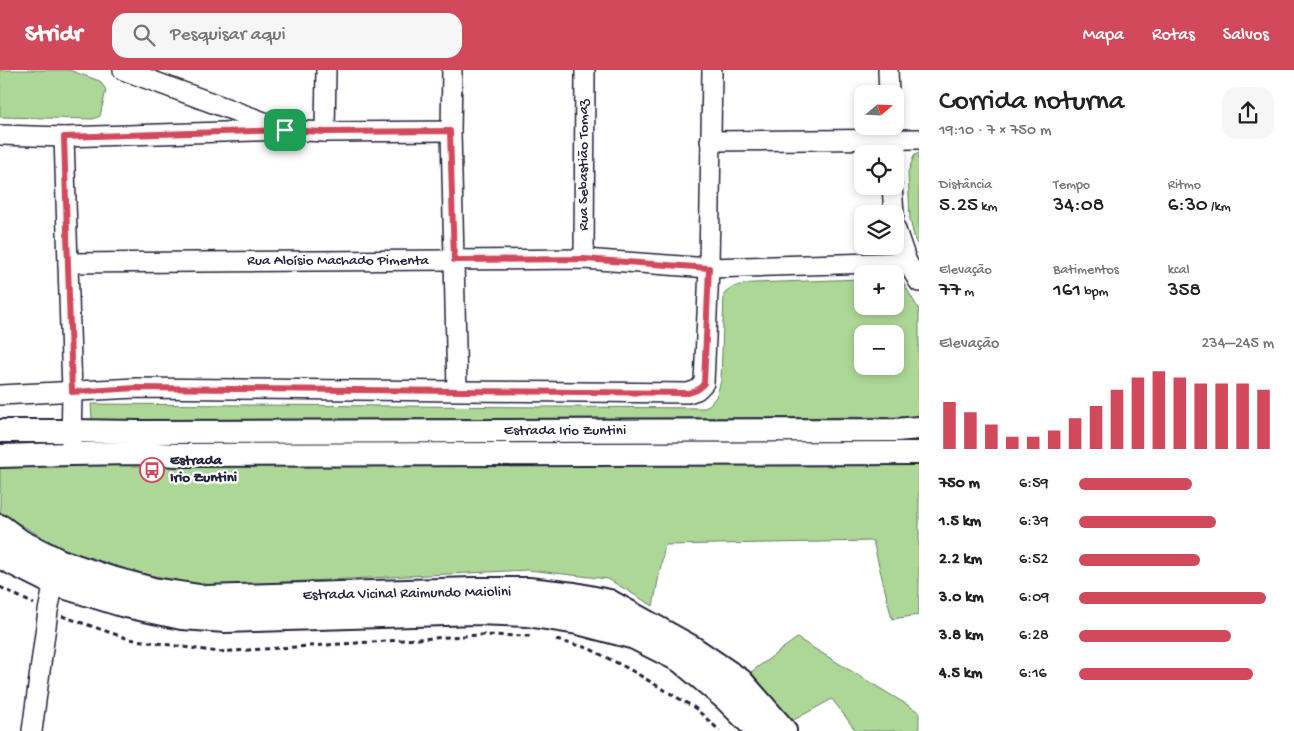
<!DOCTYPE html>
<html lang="pt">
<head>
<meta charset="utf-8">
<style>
	body { margin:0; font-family:"Gochi Hand",sans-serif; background:#f6f6f6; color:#202124; height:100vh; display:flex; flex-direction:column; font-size:19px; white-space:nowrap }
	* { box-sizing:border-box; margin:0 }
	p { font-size:16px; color:#757577 }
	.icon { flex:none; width:28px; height:28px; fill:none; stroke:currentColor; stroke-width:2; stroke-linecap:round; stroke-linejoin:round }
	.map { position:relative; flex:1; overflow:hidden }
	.details { display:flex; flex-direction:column; background:#fff; width:375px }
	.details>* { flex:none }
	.needle { width:32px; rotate:71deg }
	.buttons { position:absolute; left:854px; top:15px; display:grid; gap:10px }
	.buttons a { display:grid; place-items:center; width:50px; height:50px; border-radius:10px; background:#fff; box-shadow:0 2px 8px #0003; font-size:25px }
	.pin { position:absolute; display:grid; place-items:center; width:42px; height:42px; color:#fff; margin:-21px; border-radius:10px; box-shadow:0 2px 8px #0006 }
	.round { display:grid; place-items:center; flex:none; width:52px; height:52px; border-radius:15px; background:#f6f6f6 }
	.head { display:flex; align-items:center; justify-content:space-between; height:85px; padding:0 20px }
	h1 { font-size:28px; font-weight:600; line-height:38px }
	.metrics { display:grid; grid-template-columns:repeat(3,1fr); gap:8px; height:85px; padding:5px 20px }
	.metrics div { display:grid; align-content:center }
	.metrics b { font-size:21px; font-weight:600 }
	.metrics small { font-size:14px; font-weight:400 }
	.metrics p { font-size:14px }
	.chart { height:140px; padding:10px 20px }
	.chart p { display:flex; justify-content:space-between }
	.chart svg { width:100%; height:90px; margin-top:5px; stroke:#d1495b; stroke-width:6 }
	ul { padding:0 20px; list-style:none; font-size:16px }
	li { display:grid; grid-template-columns:80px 60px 1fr; align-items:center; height:38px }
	li i { height:12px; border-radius:6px; background:#d1495b }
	header { display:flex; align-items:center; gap:30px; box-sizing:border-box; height:70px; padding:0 25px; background:#d1495b; color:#fff }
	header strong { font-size:24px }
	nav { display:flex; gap:28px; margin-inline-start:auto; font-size:18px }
	.search { width:350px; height:45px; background:#f6f6f6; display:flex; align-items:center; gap:12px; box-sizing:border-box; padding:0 18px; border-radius:15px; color:#757577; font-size:19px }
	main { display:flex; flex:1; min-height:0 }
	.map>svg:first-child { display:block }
	.green { fill:#acd796; stroke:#677c68; fill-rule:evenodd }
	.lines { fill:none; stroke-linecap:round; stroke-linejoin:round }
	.minor-casing { stroke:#22223b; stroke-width:22 }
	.tertiary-casing { stroke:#22223b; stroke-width:26 }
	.secondary-casing { stroke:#22223b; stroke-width:30 }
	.path { stroke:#22223b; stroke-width:3; stroke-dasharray:5 4; stroke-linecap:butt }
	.minor { stroke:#fff; stroke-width:19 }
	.tertiary { stroke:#fff; stroke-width:22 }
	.secondary { stroke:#fff; stroke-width:26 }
	.route-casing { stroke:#fff; stroke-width:10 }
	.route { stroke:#d1495b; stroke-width:6 }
	.labels { text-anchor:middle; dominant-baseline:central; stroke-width:4.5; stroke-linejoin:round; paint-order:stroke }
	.street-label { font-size:15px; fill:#22223b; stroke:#fff }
	.poi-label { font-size:15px; font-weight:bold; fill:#22223b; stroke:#fff; text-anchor:start }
</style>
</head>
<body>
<header>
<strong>Stridr</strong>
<div class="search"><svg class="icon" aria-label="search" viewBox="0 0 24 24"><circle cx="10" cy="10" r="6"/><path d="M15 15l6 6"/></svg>Pesquisar aqui</div>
<nav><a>Mapa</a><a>Rotas</a><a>Salvos</a></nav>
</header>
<main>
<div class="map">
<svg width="919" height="661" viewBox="0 0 919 661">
	<rect width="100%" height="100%" fill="#fff"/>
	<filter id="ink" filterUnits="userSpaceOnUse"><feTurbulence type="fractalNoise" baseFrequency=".02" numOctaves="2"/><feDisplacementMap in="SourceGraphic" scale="10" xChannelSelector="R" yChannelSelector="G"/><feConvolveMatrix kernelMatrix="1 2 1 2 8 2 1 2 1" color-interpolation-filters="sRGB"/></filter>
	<g filter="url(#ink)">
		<!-- green -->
		<g class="green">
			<path d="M0,0H69L100,11L106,20L100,46L93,49L0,47Z"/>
			<path d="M918,83H919V178L915,170L910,150L908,102L914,86Z"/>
			<path d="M900,207L919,240V347L92,350L91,334L705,338L710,334L716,327L721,311L724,224C734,215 741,214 754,213L862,209V236H895V208ZM862,264H895V296H862Z"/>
			<path d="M919,393V545L892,549L873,471L665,475L653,536L608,509L528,500L208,516L138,503L70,483L4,445L0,441V394Z"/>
			<path d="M797,568L919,642V661H856L832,629L792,651L751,602Z"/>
		</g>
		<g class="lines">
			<defs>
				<g id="minor">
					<path d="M123,0L275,56"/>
					<path d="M452,0L451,61L457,320"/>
					<path d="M888,0L889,24"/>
					<path d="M325,62L326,0"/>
					<path d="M0,65L64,67L285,60L325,62L451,61"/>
					<path d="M64,67L72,322L71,376"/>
					<path d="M710,71L919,69"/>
					<path d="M892,116L894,144"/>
					<path d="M895,157L907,192L919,212"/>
					<path d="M584,189L585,0"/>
					<path d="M68,193L584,189L709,198L907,192"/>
					<path d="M0,325L136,318L688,323L697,320L704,313L709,198L712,0"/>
					<path d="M32,661L48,541L54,512"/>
				</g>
				<g id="tertiary">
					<path d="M0,361H71L137,362L896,360L919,358"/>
					<path d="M0,386L70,384L135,383L178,385L919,383"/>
				</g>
				<g id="secondary">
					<path d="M0,458L20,473L58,492L108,509L153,521L206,529L474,521H528L574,526L609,533L690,578L740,612L783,661"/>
					<path d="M0,485L54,512L122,533L182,546L226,549L476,541L527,543L578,551L635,566L681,589L726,627L760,661"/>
				</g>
			</defs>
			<!-- minor casing -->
			<use href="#minor" class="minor-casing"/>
			<!-- tertiary casing -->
			<use href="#tertiary" class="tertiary-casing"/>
			<!-- secondary casing -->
			<use href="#secondary" class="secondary-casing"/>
			<!-- path -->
			<g class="path">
				<path d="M0,517L34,534"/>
				<path d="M62,546L129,569L218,582L479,565L531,566"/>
				<path d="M556,570L588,578L629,599L695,638L720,661"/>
			</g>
			<!-- minor -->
			<use href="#minor" class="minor"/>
			<!-- tertiary -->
			<use href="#tertiary" class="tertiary"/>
			<!-- secondary -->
			<use href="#secondary" class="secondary"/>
		</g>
	</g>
	<g class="lines" filter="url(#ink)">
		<defs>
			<path id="route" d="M285,60L325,62L450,61L454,190L584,189L709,198L704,313C700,320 695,321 688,323L136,318L72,322L64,67Z"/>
		</defs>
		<!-- route casing -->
		<use href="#route" class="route-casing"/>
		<!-- route -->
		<use href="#route" class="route"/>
	</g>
	<!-- icons -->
	<defs>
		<symbol id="bus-ring" viewBox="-11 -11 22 22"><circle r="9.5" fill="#fff" stroke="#d1495b" stroke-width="1.5"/><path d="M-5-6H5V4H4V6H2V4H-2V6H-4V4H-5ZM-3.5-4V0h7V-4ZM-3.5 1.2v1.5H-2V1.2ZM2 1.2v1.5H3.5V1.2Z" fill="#d1495b"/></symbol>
	</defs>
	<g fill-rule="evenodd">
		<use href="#bus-ring" x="138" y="386" width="28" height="28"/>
	</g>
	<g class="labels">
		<!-- street labels -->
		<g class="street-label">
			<text transform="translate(584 95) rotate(-90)">Rua Sebastião Tomaz</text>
			<text x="338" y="191">Rua Aloísio Machado Pimenta</text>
			<text x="565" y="361">Estrada Irio Zuntini</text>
			<text transform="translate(407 524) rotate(-1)">Estrada Vicinal Raimundo Maiolini</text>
		</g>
		<!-- poi labels -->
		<g class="poi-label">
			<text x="170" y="391">Estrada<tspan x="170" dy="17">Irio Zuntini</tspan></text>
		</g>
	</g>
</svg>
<div class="buttons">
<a><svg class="needle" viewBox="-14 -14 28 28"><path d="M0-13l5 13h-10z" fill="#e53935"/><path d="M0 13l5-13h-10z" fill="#757577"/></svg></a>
<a><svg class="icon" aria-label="locate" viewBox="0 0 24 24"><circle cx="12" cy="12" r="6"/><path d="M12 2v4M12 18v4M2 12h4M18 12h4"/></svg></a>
<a><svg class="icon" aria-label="layers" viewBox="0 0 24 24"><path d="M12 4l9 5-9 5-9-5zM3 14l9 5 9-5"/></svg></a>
<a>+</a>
<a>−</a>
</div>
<div class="pin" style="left:285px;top:60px;background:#1e9e55"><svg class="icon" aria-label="arrive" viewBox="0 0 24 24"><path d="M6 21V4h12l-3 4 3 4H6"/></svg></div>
</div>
<section class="details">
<div class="head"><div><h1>Corrida noturna</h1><p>19:10 · 7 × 750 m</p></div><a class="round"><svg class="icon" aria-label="share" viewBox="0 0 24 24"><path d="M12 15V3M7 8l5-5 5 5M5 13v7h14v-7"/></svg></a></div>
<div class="metrics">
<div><p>Distância</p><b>5.25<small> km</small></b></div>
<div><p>Tempo</p><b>34:08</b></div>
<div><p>Ritmo</p><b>6:30<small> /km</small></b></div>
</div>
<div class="metrics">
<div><p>Elevação</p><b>77<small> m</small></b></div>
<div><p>Batimentos</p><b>161<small> bpm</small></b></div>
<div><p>kcal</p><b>358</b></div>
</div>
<div class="chart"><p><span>Elevação</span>234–245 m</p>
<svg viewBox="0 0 160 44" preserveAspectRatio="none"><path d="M5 44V21M15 44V26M25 44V32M35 44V38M45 44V38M55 44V35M65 44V29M75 44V23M85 44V15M95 44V9M105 44V6M115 44V9M125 44V12M135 44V12M145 44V12M155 44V15"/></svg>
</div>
<ul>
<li><b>750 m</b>6:59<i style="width:58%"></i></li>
<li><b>1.5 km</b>6:39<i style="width:70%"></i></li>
<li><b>2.2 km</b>6:52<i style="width:62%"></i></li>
<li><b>3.0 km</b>6:09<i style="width:96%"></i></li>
<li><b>3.8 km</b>6:28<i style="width:78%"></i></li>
<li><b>4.5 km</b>6:16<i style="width:89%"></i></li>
</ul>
</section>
</main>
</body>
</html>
